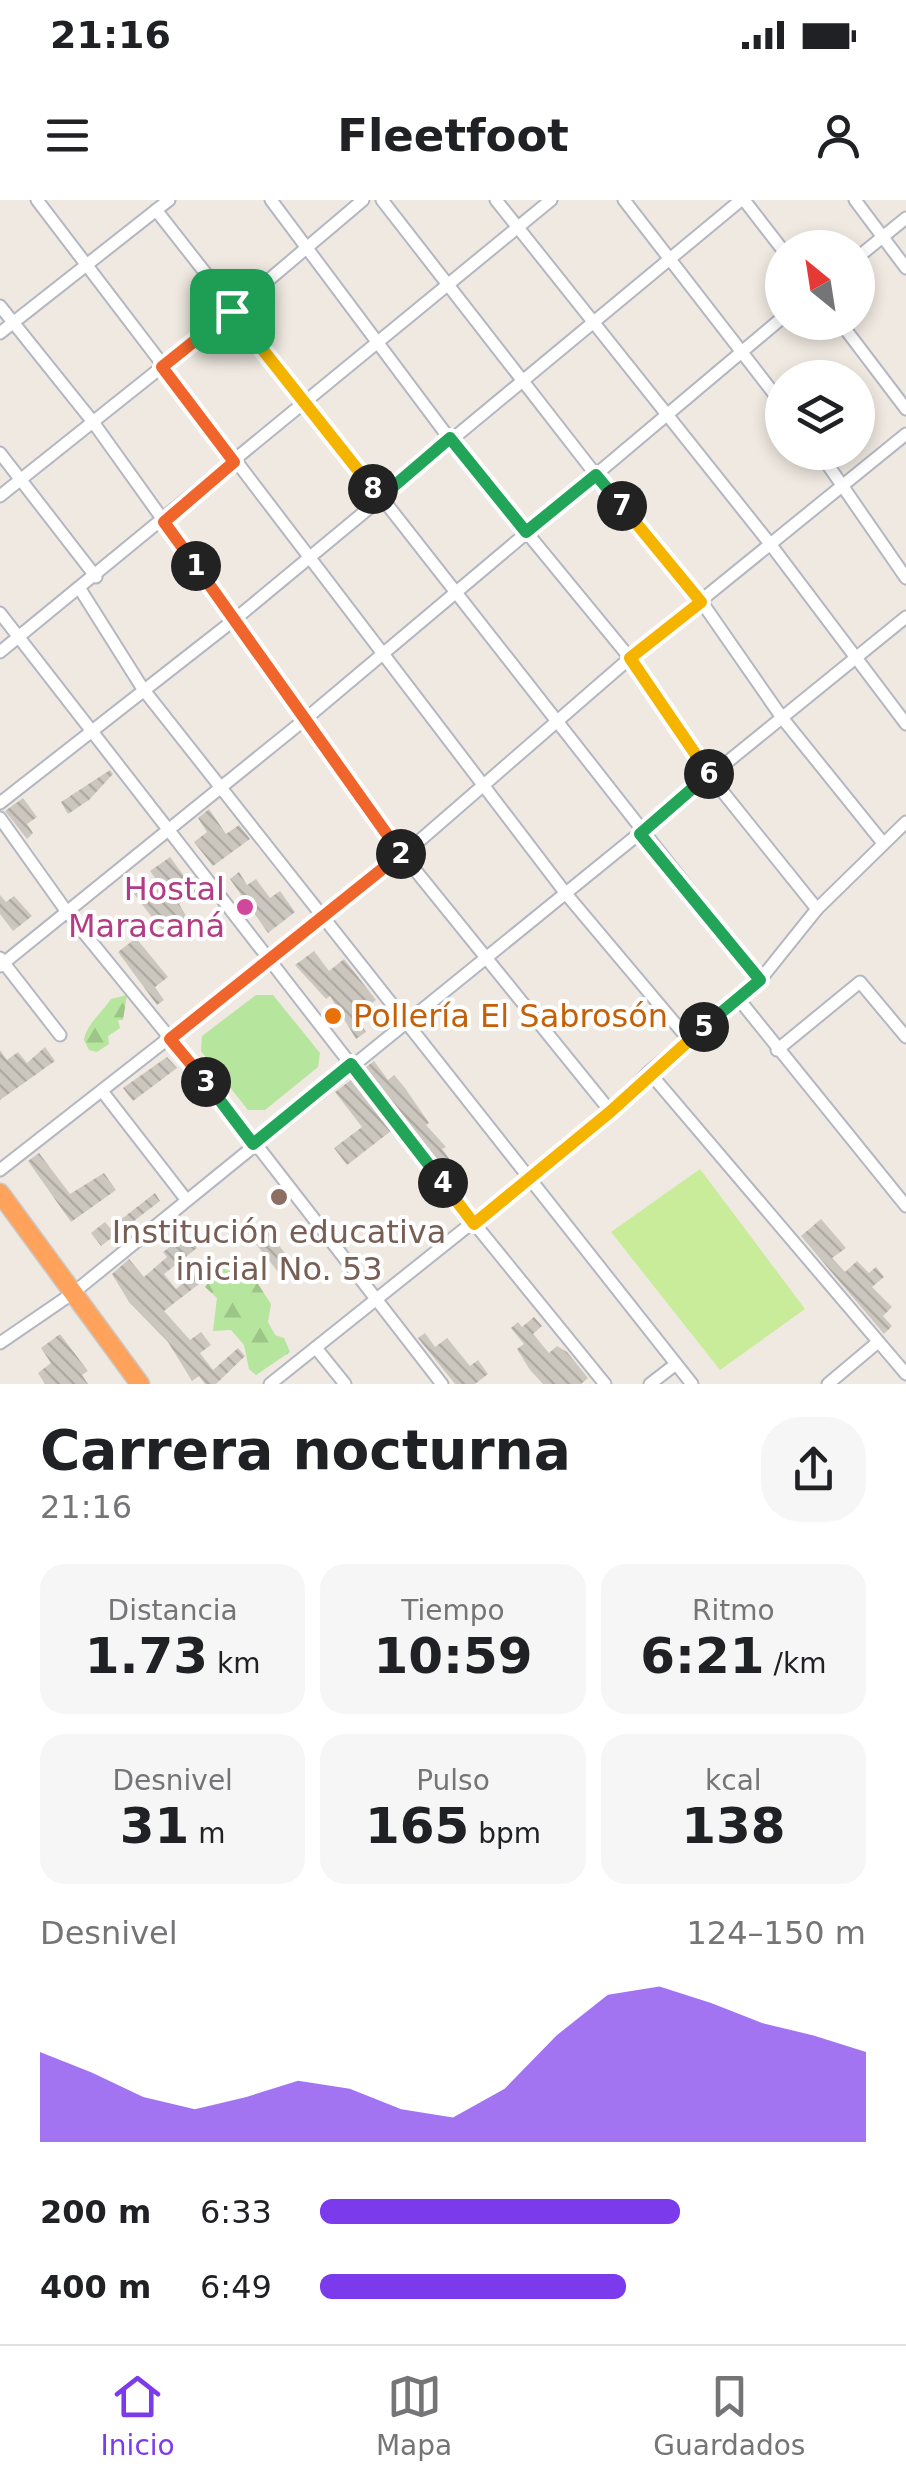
<!DOCTYPE html>
<html lang="es">
<head>
<meta charset="utf-8">
<style>
	body { margin:0; font-family:"DejaVu Sans",sans-serif; background:#f6f6f6; color:#202124; height:100vh; display:flex; flex-direction:column; font-size:38px; white-space:nowrap }
	* { box-sizing:border-box; margin:0 }
	p { font-size:32px; color:#757577 }
	.icon { flex:none; width:55px; height:55px; fill:none; stroke:currentColor; stroke-width:2; stroke-linecap:round; stroke-linejoin:round }
	.map { position:relative; height:1184px; overflow:hidden }
	.panel { display:flex; flex-direction:column; background:#fff; flex:1 }
	.panel>* { flex:none }
	.needle { width:65px; rotate:330deg }
	.controls { position:absolute; left:765px; top:30px; display:grid; gap:20px }
	.controls a { display:grid; place-items:center; width:110px; height:110px; border-radius:50%; background:#fff; box-shadow:0 5px 15px #0003; font-size:50px }
	.pin { position:absolute; display:grid; place-items:center; width:85px; height:85px; color:#fff; margin:-42px; border-radius:20px; box-shadow:0 5px 15px #0006 }
	.km { position:absolute; width:50px; height:50px; margin:-25px; border-radius:50%; background:#222; color:#fff; font-size:28px; line-height:50px; text-align:center }
	.round { display:grid; place-items:center; flex:none; width:105px; height:105px; border-radius:40px; background:#f6f6f6 }
	.overview { display:flex; align-items:center; justify-content:space-between; height:170px; padding:0 40px }
	h1 { font-size:55px; font-weight:700; line-height:75px }
	.figures { display:grid; grid-template-columns:repeat(3,1fr); gap:15px; height:170px; padding:10px 40px }
	.figures div { display:grid; align-content:center; border-radius:25px; background:#f6f6f6; text-align:center }
	.figures b { font-size:50px; font-weight:700 }
	.figures small { font-size:28px; font-weight:400 }
	.figures p { font-size:28px }
	.chart { height:280px; padding:20px 40px }
	.chart p { display:flex; justify-content:space-between }
	.chart svg { width:100%; height:180px; margin-top:10px; fill:#7c3aed; opacity:.7 }
	ul { padding:0 40px; list-style:none; font-size:32px }
	li { display:grid; grid-template-columns:160px 120px 1fr; align-items:center; height:75px }
	li i { height:25px; border-radius:12px; background:#7c3aed }
	.status { display:flex; justify-content:space-between; align-items:center; height:70px; padding:0 50px; background:#fff; direction:ltr }
	.status svg { height:28px; fill:currentColor }
	header { display:flex; justify-content:space-between; align-items:center; height:130px; padding:0 40px; background:#fff; font-size:45px; font-weight:700 }
	.tabs { display:flex; justify-content:space-around; align-items:center; height:140px; border-top:2px solid #e0e0e0; background:#fff; font-size:28px; color:#757577 }
	.tabs a { display:grid; justify-items:center; gap:5px }
	.tabs .on { color:#7c3aed }
	.map>svg:first-child { display:block }
	.forest { fill:url(#forest-firs) }
	.park { fill:#b6e59e }
	.pitch { fill:#c9ec9a }
	.building { fill:url(#building-back-hatch) }
	.lines { fill:none; stroke-linecap:round; stroke-linejoin:round }
	.minor-casing { stroke:#b4b7c1; stroke-width:15 }
	.highway-casing { stroke:#c9c9c9; stroke-width:21 }
	.minor { stroke:#fff; stroke-width:11 }
	.highway { stroke:#ffa35c; stroke-width:18 }
	.split-1-casing { stroke:#fff; stroke-width:20 }
	.split-2-casing { stroke:#fff; stroke-width:20 }
	.split-3-casing { stroke:#fff; stroke-width:20 }
	.split-4-casing { stroke:#fff; stroke-width:20 }
	.split-5-casing { stroke:#fff; stroke-width:20 }
	.split-6-casing { stroke:#fff; stroke-width:20 }
	.split-7-casing { stroke:#fff; stroke-width:20 }
	.split-8-casing { stroke:#fff; stroke-width:20 }
	.split-9-casing { stroke:#fff; stroke-width:20 }
	.split-1 { stroke:#f0652b; stroke-width:12 }
	.split-2 { stroke:#f0652b; stroke-width:12 }
	.split-3 { stroke:#f0652b; stroke-width:12 }
	.split-4 { stroke:#22a559; stroke-width:12 }
	.split-5 { stroke:#f5b400; stroke-width:12 }
	.split-6 { stroke:#22a559; stroke-width:12 }
	.split-7 { stroke:#f5b400; stroke-width:12 }
	.split-8 { stroke:#22a559; stroke-width:12 }
	.split-9 { stroke:#f5b400; stroke-width:12 }
	.hotel-dot { fill:#d1479c; stroke:#fff; stroke-width:4 }
	.food-dot { fill:#e8710a; stroke:#fff; stroke-width:4 }
	.education-dot { fill:#8d6e63; stroke:#fff; stroke-width:4 }
	.labels { text-anchor:middle; dominant-baseline:central; stroke-width:8; stroke-linejoin:round; paint-order:stroke }
	.hotel-label { font-size:32px; fill:#b23c85; stroke:#fff; text-anchor:end }
	.food-label { font-size:32px; fill:#c56008; stroke:#fff; text-anchor:start }
	.education-label { font-size:32px; fill:#785e54; stroke:#fff }
</style>
</head>
<body>
<div class="status"><b>21:16</b><svg viewBox="0 0 49 12"><path d="M0 12V9h3v3zM5 12V6h3v6zM10 12V3h3v9zM15 12V0h3v12zM26 1h20v11H26zM47 4h2v5h-2z"/></svg></div>
<header><svg class="icon" aria-label="menu" viewBox="0 0 24 24"><path d="M4 6h16M4 12h16M4 18h16"/></svg>Fleetfoot<svg class="icon" aria-label="person" viewBox="0 0 24 24"><circle cx="12" cy="8" r="4"/><path d="M4 21q1-7 8-7t8 7"/></svg></header>
<div class="map">
<svg width="906" height="1184" viewBox="0 0 906 1184">
	<defs>
		<pattern id="forest-firs" width="22" height="20" patternUnits="userSpaceOnUse" patternTransform="scale(2.5)"><rect width="22" height="20" fill="#b6e59e"/><path d="M5 1l3.5 6h-7zM16 11l3.5 6h-7z" fill="#9dc588"/></pattern>
		<pattern id="building-back-hatch" width="6" height="6" patternUnits="userSpaceOnUse" patternTransform="scale(2.5)"><rect width="6" height="6" fill="#cbc7bf"/><path d="M-1 5l2 2M0 0l6 6M5-1l2 2" fill="none" stroke="#afaba4"/></pattern>
	</defs>
	<rect width="100%" height="100%" fill="#efe9e1"/>
	<!-- forest -->
	<g class="forest">
		<path d="M127,795L123,820H118L120,828L108,836L109,844L97,852L89,850L84,840C87,823 102,813 111,799Z"/>
		<path d="M221,1067L237,1074L251,1073L271,1104L268,1122L275,1135L284,1138L290,1152L256,1175L249,1169L244,1145L231,1130L213,1131L217,1098L205,1087Z"/>
	</g>
	<!-- park -->
	<path class="park" d="M256,795H273L320,853L318,867L265,910H248L201,851L202,836Z"/>
	<!-- pitch -->
	<path class="pitch" d="M700,969L805,1109L720,1170L611,1032Z"/>
	<!-- building -->
	<g class="building">
		<path d="M110,570L113,574L89,600L68,614L61,602Z"/>
		<path d="M23,598L37,617L27,624L33,633L27,639L5,611Z"/>
		<path d="M209,609L226,634L239,625L250,639L213,666L194,642L207,632L198,618Z"/>
		<path d="M170,657L196,692L179,704L191,724L174,732L168,725L162,730L134,694L155,678L150,671Z"/>
		<path d="M239,672L247,685L256,679L270,698L280,691L295,712L268,733L230,679Z"/>
		<path d="M0,695L6,702L14,696L32,716L13,731L0,714Z"/>
		<path d="M136,738L168,777L155,787L164,800L157,805L118,752Z"/>
		<path d="M314,751L329,771L344,759L376,800L355,816L366,832L356,839L330,796L326,799L295,765Z"/>
		<path d="M45,847L55,861L0,900V850L7,860L18,852L27,863Z"/>
		<path d="M167,857L177,868L133,901L123,888Z"/>
		<path d="M374,861L388,880L394,875L405,888L429,923L426,925L446,947L442,949L453,964L445,970L365,868Z"/>
		<path d="M351,880L391,931L347,965L334,948L362,927L335,892Z"/>
		<path d="M39,953L70,994L104,973L116,990L71,1022L28,961Z"/>
		<path d="M155,993L160,1001L101,1046L91,1033L105,1022L110,1028Z"/>
		<path d="M821,1019L846,1048L832,1058L845,1072L857,1061L869,1073L876,1067L884,1077L872,1087L892,1107L883,1116L892,1126L884,1134L801,1036Z"/>
		<path d="M268,1032L292,1062L279,1073L255,1043Z"/>
		<path d="M187,1034L197,1048L164,1074L176,1089L211,1062L217,1070L164,1111L190,1140L201,1132L211,1145L200,1153L213,1170L238,1148L245,1156L216,1184H205L199,1176L192,1181L168,1142L129,1102L112,1074L129,1059L144,1077L167,1057L163,1052Z"/>
		<path d="M534,1117L542,1126L533,1134L549,1153L557,1146L567,1152L588,1178L581,1184H543L530,1170L517,1149L524,1144L511,1128L518,1122L522,1127Z"/>
		<path d="M425,1133L435,1147L447,1138L470,1166L478,1160L488,1174L475,1184H455L418,1138Z"/>
		<path d="M60,1134L88,1171L82,1175L88,1184H45L38,1173L51,1163L41,1148Z"/>
	</g>
	<g class="lines">
		<defs>
			<g id="minor">
				<path d="M37,0L567,695L689,840"/>
				<path d="M382,0L596,275L701,401L783,519L883,643"/>
				<path d="M496,0L771,345L906,524"/>
				<path d="M624,0L782,204"/>
				<path d="M744,0L782,49"/>
				<path d="M855,0L906,68"/>
				<path d="M156,10L760,780"/>
				<path d="M858,57L906,18"/>
				<path d="M0,106L93,222L403,655L611,912"/>
				<path d="M840,122L906,209"/>
				<path d="M0,133L169,0"/>
				<path d="M819,252L906,378"/>
				<path d="M0,253L96,377"/>
				<path d="M0,296L232,111L363,0"/>
				<path d="M80,389L143,489L692,1184"/>
				<path d="M0,413L474,1023L605,1184"/>
				<path d="M0,452L551,0"/>
				<path d="M0,603L234,420L741,0"/>
				<path d="M0,618L67,712L245,930L442,1184"/>
				<path d="M817,709L906,622"/>
				<path d="M0,758L60,835"/>
				<path d="M0,766L303,521L782,118"/>
				<path d="M737,797L906,1006"/>
				<path d="M777,850L860,782L906,837"/>
				<path d="M649,872L906,1174"/>
				<path d="M102,891L185,998"/>
				<path d="M0,970L403,655L630,458L906,234"/>
				<path d="M0,1143L73,1093L906,417"/>
				<path d="M316,1148L345,1184"/>
				<path d="M270,1184L611,912L649,872L760,780L817,709L710,576L630,458L449,238L271,0"/>
				<path d="M650,1184L676,1164"/>
				<path d="M828,1184L878,1142"/>
			</g>
			<path id="highway" d="M0,993L140,1184"/>
		</defs>
		<!-- minor casing -->
		<use href="#minor" class="minor-casing"/>
		<!-- highway casing -->
		<use href="#highway" class="highway-casing"/>
		<!-- minor -->
		<use href="#minor" class="minor"/>
		<!-- highway -->
		<use href="#highway" class="highway"/>
	</g>
	<g class="lines">
		<defs>
			<path id="split-1" d="M196,366L164,322L234,262L162,167L232,111"/>
			<path id="split-2" d="M196,366L401,654"/>
			<path id="split-3" d="M206,882L170,839L401,654"/>
			<path id="split-4" d="M206,882L253,944L351,864L443,983"/>
			<path id="split-5" d="M443,983L474,1024L610,912L704,827"/>
			<path id="split-6" d="M704,827L760,780L640,634L709,574"/>
			<path id="split-7" d="M622,306L701,402L630,458L709,574"/>
			<path id="split-8" d="M373,289L380,298L450,238L526,332L596,275L622,306"/>
			<path id="split-9" d="M232,111L373,289"/>
		</defs>
		<!-- split-1 casing -->
		<use href="#split-1" class="split-1-casing"/>
		<!-- split-2 casing -->
		<use href="#split-2" class="split-2-casing"/>
		<!-- split-3 casing -->
		<use href="#split-3" class="split-3-casing"/>
		<!-- split-4 casing -->
		<use href="#split-4" class="split-4-casing"/>
		<!-- split-5 casing -->
		<use href="#split-5" class="split-5-casing"/>
		<!-- split-6 casing -->
		<use href="#split-6" class="split-6-casing"/>
		<!-- split-7 casing -->
		<use href="#split-7" class="split-7-casing"/>
		<!-- split-8 casing -->
		<use href="#split-8" class="split-8-casing"/>
		<!-- split-9 casing -->
		<use href="#split-9" class="split-9-casing"/>
		<!-- split-1 -->
		<use href="#split-1" class="split-1"/>
		<!-- split-2 -->
		<use href="#split-2" class="split-2"/>
		<!-- split-3 -->
		<use href="#split-3" class="split-3"/>
		<!-- split-4 -->
		<use href="#split-4" class="split-4"/>
		<!-- split-5 -->
		<use href="#split-5" class="split-5"/>
		<!-- split-6 -->
		<use href="#split-6" class="split-6"/>
		<!-- split-7 -->
		<use href="#split-7" class="split-7"/>
		<!-- split-8 -->
		<use href="#split-8" class="split-8"/>
		<!-- split-9 -->
		<use href="#split-9" class="split-9"/>
	</g>
	<!-- markers -->
	<circle class="hotel-dot" cx="245" cy="707" r="10"/>
	<circle class="food-dot" cx="333" cy="816" r="10"/>
	<circle class="education-dot" cx="279" cy="997" r="10"/>
	<g class="labels">
		<!-- hotel labels -->
		<g class="hotel-label">
			<text x="225" y="689">Hostal<tspan x="225" dy="37">Maracaná</tspan></text>
		</g>
		<!-- food labels -->
		<g class="food-label">
			<text x="353" y="816">Pollería El Sabrosón</text>
		</g>
		<!-- education labels -->
		<g class="education-label">
			<text x="279" y="1032">Institución educativa<tspan x="279" dy="37">inicial No. 53</tspan></text>
		</g>
	</g>
</svg>
<div class="controls">
<a><svg class="needle" viewBox="-14 -14 28 28"><path d="M0-13l5 13h-10z" fill="#e53935"/><path d="M0 13l5-13h-10z" fill="#757577"/></svg></a>
<a><svg class="icon" aria-label="layers" viewBox="0 0 24 24"><path d="M12 4l9 5-9 5-9-5zM3 14l9 5 9-5"/></svg></a>
</div>
<div class="pin" style="left:232px;top:111px;background:#1e9e55"><svg class="icon" aria-label="arrive" viewBox="0 0 24 24"><path d="M6 21V4h12l-3 4 3 4H6"/></svg></div>
<b class="km" style="left:196px;top:366px">1</b>
<b class="km" style="left:401px;top:654px">2</b>
<b class="km" style="left:206px;top:882px">3</b>
<b class="km" style="left:443px;top:983px">4</b>
<b class="km" style="left:704px;top:827px">5</b>
<b class="km" style="left:709px;top:574px">6</b>
<b class="km" style="left:622px;top:306px">7</b>
<b class="km" style="left:373px;top:289px">8</b>
</div>
<section class="panel">
<div class="overview"><div><h1>Carrera nocturna</h1><p>21:16</p></div><a class="round"><svg class="icon" aria-label="share" viewBox="0 0 24 24"><path d="M12 15V3M7 8l5-5 5 5M5 13v7h14v-7"/></svg></a></div>
<div class="figures">
<div><p>Distancia</p><b>1.73<small> km</small></b></div>
<div><p>Tiempo</p><b>10:59</b></div>
<div><p>Ritmo</p><b>6:21<small> /km</small></b></div>
</div>
<div class="figures">
<div><p>Desnivel</p><b>31<small> m</small></b></div>
<div><p>Pulso</p><b>165<small> bpm</small></b></div>
<div><p>kcal</p><b>138</b></div>
</div>
<div class="chart"><p><span>Desnivel</span>124–150 m</p>
<svg viewBox="0 0 160 44" preserveAspectRatio="none"><path d="M0 44V22L10 27L20 33L30 36L40 33L50 29L60 31L70 36L80 38L90 31L100 18L110 8L120 6L130 10L140 15L150 18L160 22V44z"/></svg>
</div>
<ul>
<li><b>200 m</b>6:33<i style="width:66%"></i></li>
<li><b>400 m</b>6:49<i style="width:56%"></i></li>
</ul>
</section>
<nav class="tabs">
<a class="on"><svg class="icon" aria-label="home" viewBox="0 0 24 24"><path d="M3 11l9-7 9 7M6 9v11h12V9"/></svg>Inicio</a>
<a><svg class="icon" aria-label="map" viewBox="0 0 24 24"><path d="M3 6l6-2 6 2 6-2v14l-6 2-6-2-6 2zM9 4v14M15 6v14"/></svg>Mapa</a>
<a><svg class="icon" aria-label="saved" viewBox="0 0 24 24"><path d="M7 4h10v16l-5-4-5 4z"/></svg>Guardados</a>
</nav>
</body>
</html>
